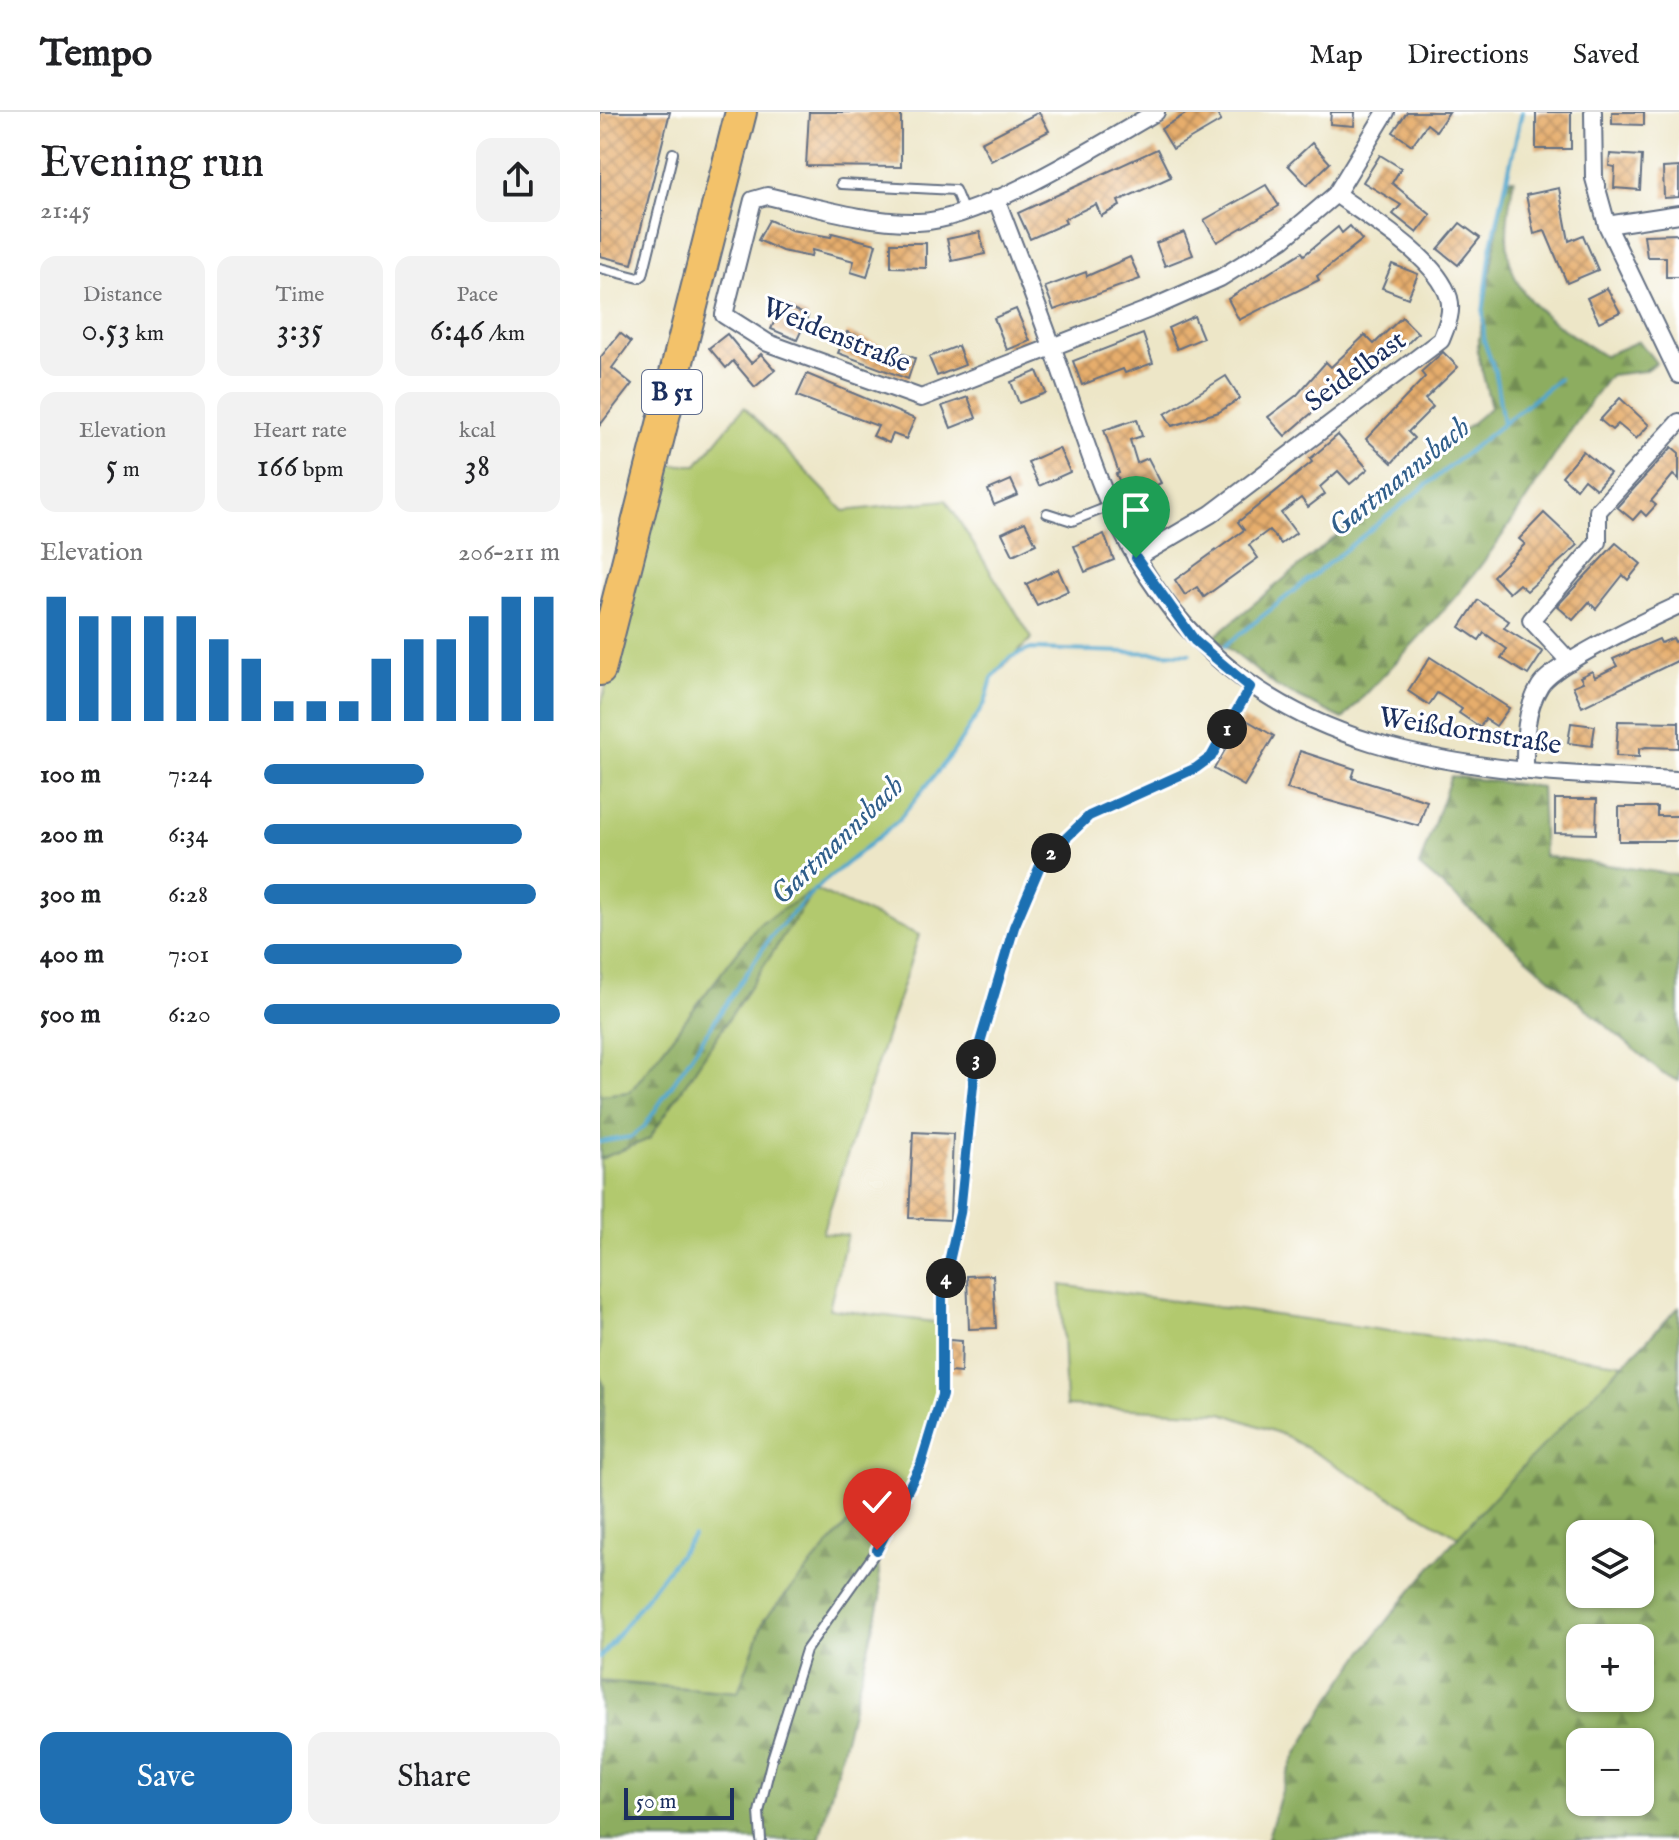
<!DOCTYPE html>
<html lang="en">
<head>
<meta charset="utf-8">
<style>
	body { margin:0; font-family:"IM FELL English",serif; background:#f2f2f2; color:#202124; height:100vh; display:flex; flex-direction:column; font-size:30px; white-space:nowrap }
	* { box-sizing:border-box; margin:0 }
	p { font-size:26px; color:#757577 }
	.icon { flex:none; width:44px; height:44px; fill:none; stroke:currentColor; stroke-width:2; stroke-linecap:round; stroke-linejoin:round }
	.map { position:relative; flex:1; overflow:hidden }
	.drawer { display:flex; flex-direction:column; background:#fff; width:600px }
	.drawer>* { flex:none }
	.tools { position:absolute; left:966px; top:1408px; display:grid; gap:16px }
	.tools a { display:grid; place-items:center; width:88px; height:88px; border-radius:16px; background:#fff; box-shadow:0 2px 6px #0004; font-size:40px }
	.scale { position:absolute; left:24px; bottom:20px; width:110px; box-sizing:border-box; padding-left:8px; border:4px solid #1b2f5e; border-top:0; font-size:22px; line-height:28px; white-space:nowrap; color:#1b2f5e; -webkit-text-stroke:6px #fff; paint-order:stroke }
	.pin { position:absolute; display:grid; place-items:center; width:68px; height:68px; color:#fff; margin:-82px -34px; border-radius:50% 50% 50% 0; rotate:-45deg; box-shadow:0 0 8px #0007 }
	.pin .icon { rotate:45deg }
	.km { position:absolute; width:40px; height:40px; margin:-20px; border-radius:50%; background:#222; color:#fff; font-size:22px; line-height:40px; text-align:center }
	.round { display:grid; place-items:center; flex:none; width:84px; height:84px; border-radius:16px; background:#f2f2f2 }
	.head { display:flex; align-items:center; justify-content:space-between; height:136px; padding:0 40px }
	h1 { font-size:44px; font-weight:600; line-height:60px }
	.metrics { display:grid; grid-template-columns:repeat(3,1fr); gap:12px; height:136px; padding:8px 40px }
	.metrics div { display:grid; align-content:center; border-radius:16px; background:#f2f2f2; text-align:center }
	.metrics b { font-size:34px; font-weight:600 }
	.metrics small { font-size:22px; font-weight:400 }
	.metrics p { font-size:22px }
	.chart { height:224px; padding:16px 40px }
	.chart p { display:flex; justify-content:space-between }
	.chart svg { width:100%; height:144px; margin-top:8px; stroke:#1f6fb2; stroke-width:6 }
	.cta { display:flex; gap:16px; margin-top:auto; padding:16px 40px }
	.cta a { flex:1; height:92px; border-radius:16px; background:#1f6fb2; color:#fff; font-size:32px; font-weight:600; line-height:92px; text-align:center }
	.cta a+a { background:#f2f2f2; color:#202124 }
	ul { padding:0 40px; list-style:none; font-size:26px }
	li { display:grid; grid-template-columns:128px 96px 1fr; align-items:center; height:60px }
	li i { height:20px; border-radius:10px; background:#1f6fb2 }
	header { display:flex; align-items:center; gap:48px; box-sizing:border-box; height:112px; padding:0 40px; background:#fff; border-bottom:2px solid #e0e0e0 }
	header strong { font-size:38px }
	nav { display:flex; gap:44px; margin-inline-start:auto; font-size:28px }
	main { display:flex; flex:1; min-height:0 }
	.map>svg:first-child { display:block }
	.grass { fill:#b2c96e; stroke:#667c66; stroke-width:2 }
	.forest { fill:url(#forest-firs); stroke:#546e60; stroke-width:2; fill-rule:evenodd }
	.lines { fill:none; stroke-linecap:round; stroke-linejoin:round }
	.stream { stroke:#51a7ce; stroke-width:4 }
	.building { fill:url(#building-cross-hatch) }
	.lane-casing { stroke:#646f83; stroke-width:12 }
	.street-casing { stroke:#646f83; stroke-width:20 }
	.highway-casing { stroke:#646f83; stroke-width:34 }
	.lane { stroke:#fff; stroke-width:8 }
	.street { stroke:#fff; stroke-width:16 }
	.highway { stroke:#f3c26a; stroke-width:30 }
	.route-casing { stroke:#fff; stroke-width:16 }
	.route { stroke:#1f6fb2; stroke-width:10 }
	.labels { text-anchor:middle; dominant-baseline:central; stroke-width:6; stroke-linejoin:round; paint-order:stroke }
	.shield { fill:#fff; stroke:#5f6d8e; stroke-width:2 }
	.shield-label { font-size:26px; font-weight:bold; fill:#1b2f5e }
	.street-label { font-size:28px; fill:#1b2f5e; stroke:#fff }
	.water-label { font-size:30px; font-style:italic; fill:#315f8b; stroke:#fff }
</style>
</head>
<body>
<header>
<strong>Tempo</strong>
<nav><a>Map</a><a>Directions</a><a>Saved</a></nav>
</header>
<main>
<section class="drawer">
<div class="head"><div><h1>Evening run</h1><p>21:45</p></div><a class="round"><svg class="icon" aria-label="share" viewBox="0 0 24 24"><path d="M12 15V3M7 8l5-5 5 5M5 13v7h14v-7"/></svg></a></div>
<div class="metrics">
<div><p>Distance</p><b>0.53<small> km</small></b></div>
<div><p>Time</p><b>3:35</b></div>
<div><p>Pace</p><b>6:46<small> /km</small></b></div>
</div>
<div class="metrics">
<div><p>Elevation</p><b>5<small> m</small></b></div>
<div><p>Heart rate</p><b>166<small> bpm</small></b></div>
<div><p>kcal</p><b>38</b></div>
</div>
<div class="chart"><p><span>Elevation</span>206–211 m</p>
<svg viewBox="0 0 160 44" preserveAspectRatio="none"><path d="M5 44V6M15 44V12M25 44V12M35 44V12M45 44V12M55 44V19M65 44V25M75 44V38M85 44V38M95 44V38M105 44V25M115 44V19M125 44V19M135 44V12M145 44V6M155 44V6"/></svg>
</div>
<ul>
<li><b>100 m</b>7:24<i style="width:54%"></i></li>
<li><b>200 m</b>6:34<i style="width:87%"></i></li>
<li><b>300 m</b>6:28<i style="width:92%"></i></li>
<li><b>400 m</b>7:01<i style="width:67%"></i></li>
<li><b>500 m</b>6:20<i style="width:100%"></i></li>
</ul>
<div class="cta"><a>Save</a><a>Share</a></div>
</section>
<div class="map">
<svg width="1079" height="1728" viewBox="0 0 1079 1728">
	<defs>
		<pattern id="forest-firs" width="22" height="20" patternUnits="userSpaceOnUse" patternTransform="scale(2)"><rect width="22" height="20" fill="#8dad61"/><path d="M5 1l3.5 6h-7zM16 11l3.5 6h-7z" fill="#728d53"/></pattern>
		<pattern id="building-cross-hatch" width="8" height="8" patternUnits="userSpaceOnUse" patternTransform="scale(2)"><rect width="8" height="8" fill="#e6ad6c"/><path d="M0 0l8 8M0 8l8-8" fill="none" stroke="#ba8d5c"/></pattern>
	</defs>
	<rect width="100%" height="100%" fill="#fff"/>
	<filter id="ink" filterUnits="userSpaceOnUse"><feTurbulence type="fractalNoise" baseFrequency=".0125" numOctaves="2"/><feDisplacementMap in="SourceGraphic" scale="16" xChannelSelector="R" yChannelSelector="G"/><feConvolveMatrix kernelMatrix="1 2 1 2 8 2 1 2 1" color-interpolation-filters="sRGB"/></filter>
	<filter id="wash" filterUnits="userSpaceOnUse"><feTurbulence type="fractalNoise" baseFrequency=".006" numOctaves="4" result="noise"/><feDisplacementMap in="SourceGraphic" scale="32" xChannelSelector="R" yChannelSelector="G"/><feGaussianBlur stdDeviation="1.8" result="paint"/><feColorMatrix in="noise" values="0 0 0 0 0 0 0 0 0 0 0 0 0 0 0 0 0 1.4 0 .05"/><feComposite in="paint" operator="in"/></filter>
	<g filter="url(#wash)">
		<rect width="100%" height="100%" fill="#ede6c7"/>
		<!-- grass -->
		<g class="grass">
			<path d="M144,295L244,399L346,388L432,526L392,566L385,591L352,642L298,709L215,778L319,823L222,1121L247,1123L229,1197L342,1211V1283L321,1352L277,1438L249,1412L164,1508L138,1580L0,1569L4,1275L0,1261V1047L49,1027L213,780L159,812L30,980L0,983V597L64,353H97Z"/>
			<path d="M461,1173L1025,1252L859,1425L684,1323L622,1301L466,1294Z"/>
		</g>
		<!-- forest -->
		<g class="forest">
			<path d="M906,67H914C892,170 922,192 1004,244L1039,229L1056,251L1044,259L1010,263C961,327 924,398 875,461C835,512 786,559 743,607L677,575L614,525L891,295L877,239Z"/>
			<path d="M851,664L941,675L944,744L1079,763V969L1063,962L819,754Z"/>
			<path d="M214,778L49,1027L0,1047V983L30,980L159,812Z"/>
			<path d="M1079,1195V1728H667C677,1699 684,1663 700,1636C795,1471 947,1332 1079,1195ZM980,1422H1040V1482H980ZM980,1526H1040V1586H980ZM980,1630H1040V1690H980Z"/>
			<path d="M0,1261L4,1275L0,1467Z"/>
			<path d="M248,1411L277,1438L281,1486L219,1728H0V1570L138,1580L164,1508Z"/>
		</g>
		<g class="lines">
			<!-- stream -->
			<g class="stream">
				<path d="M903,311L895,260L884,229L883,201L891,137L922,0"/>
				<path d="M625,534L959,267"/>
				<path d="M0,1030L31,1025L44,1015L170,826L214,778L298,709L352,642L385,591L392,566L409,546L431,537L590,542"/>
				<path d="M0,1546L93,1424"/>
			</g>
		</g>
		<g id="blocks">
			<!-- building -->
			<g class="building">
				<path d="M0,0H70L32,152L0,144Z"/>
				<path d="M209,0H301V55L206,54Z"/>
				<path d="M439,0L449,19L391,49L381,30Z"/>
				<path d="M589,0H616L621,9L573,37L561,17Z"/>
				<path d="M731,0H755L754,14L730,12Z"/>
				<path d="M807,0H849L836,19L827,12L812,33L793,20Z"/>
				<rect x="936" y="0" width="35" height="37"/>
				<path d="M1012,0H1044V13L1012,12Z"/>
				<path d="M712,31L730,51L707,73L688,53Z"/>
				<path d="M557,37L571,65L518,89L520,94L501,104L496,92L464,107L466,111L430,127L418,101Z"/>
				<path d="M1010,42L1042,44L1040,78L1014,76L1015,55L1009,54Z"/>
				<path d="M780,43L801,56L792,71L831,103L817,121L793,102L801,93L763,70Z"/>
				<path d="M1079,55V85L1064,86L1063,56Z"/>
				<path d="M666,73L679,94L617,130L604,108Z"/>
				<path d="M959,76L969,129L983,123L998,158L967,171L945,119L934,122L926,83Z"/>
				<path d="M169,108L191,118L231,125L232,121L276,132L267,165L251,160L254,149L212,138L211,145L182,139L158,128Z"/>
				<path d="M860,111L880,126L858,153L838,137Z"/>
				<path d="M750,114L762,128L717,164L719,168L639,208L628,187L702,140L704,143L738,115L742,121Z"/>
				<path d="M380,120L385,142L352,149L347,127Z"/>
				<path d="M584,120L593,143L565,154L556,131Z"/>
				<path d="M1079,122V165H1066V145H1047L1044,123Z"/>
				<path d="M291,131H326V156L291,155Z"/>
				<path d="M530,145L540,167L454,198L445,175L486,160L487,164Z"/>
				<path d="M792,152L818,162L808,186L782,176Z"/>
				<path d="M1007,176L1020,200L999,210L987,186Z"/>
				<path d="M182,192L208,204L197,228L171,217Z"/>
				<path d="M416,197L430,229L407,238L394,206Z"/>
				<path d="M594,204L603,226L577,237L568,216Z"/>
				<path d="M802,205L818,221L800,239L793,231L761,262L755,256L727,288L685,324L668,305L697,283L726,250L731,255L765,223L774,232Z"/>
				<path d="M247,220L315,246L308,267L238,241Z"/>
				<path d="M20,221L31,230L12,256L32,272L0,313V246Z"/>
				<path d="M127,222L151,251L161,242L175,258L155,275L133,249L126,256L109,236Z"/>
				<path d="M543,222L553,251L525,261L523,257L482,273L473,249Z"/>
				<path d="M358,234L365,253L337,264L329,245Z"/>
				<path d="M843,240L858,255L825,287L833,295L808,320L814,326L792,351L766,327L825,265L821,260Z"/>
				<path d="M437,259L446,281L419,291L411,270Z"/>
				<path d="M207,262L315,307L306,327L293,322L289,331L273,324L278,314L197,284Z"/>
				<path d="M626,264L640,286L619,300L572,314L565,302Z"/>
				<path d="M368,285L376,306L351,316L342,294Z"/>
				<path d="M1020,286L1049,313L1036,327L1018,312L1012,318L1000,308Z"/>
				<path d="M537,307L542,324L530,328L537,351L548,346L561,371L550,376L560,395L538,406L516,362L519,361L504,318Z"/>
				<path d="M738,323L768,357L750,372L738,359L720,375L725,382L708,395L701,386L681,401L696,421L681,432L669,418L649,433L658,446L604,485L597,475L585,483L575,468L644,418L638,410L712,350L710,347Z"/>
				<path d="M1072,335L1079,341V368L1073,363L1051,389L1056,393L1046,404L1041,399L1033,408L1017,395Z"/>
				<path d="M459,336L470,360L439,374L428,350Z"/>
				<path d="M983,339L1010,361L996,377L984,367L976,377L962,364Z"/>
				<path d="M411,368L418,383L394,393L388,378Z"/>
				<path d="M944,401L978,433L927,479L919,472L909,481L893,464L925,432L919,427Z"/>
				<path d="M425,410L436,432L413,443L402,421Z"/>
				<path d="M504,422L514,448L485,460L474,434Z"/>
				<path d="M1016,431L1041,452L1028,468L1023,463L996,497L989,490L973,508L957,494Z"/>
				<path d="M458,457L468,479L437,493L426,472Z"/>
				<path d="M878,488L909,509L904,516L943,540L928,563L901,546L907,537L884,521L879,528L860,515Z"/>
				<path d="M1073,526L1075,530L1079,528V548L982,595L973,574L983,570L980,565L992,559L995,565L1017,554L1013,547L1059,527L1061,531Z"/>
				<path d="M830,545L909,596L896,614L885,607L880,615L859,601L862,597L837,581L829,593L808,579Z"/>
				<path d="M643,606L674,624L644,674L614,657Z"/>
				<path d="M1018,609L1079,610V636L1046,635L1039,637V645L1016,644Z"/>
				<path d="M971,611L995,614L992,634L968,631Z"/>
				<path d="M700,639L755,657L752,666L827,689L819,714L687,677Z"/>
				<path d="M955,687H997L996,722L955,721Z"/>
				<path d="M1019,695H1057V704H1079V729H1019Z"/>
				<path d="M313,1020L353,1022L350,1108L309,1106Z"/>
				<path d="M393,1163L396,1216L369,1217L367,1164Z"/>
				<path d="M349,1228L362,1229L361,1261L349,1260Z"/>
			</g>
		</g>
	</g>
	<g filter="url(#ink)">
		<use href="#blocks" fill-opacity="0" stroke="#646f83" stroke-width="2"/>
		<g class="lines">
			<defs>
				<g id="lane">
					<path d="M241,72L355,78L364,100"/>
					<path d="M0,156L39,166L43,163L73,41"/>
					<path d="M447,401L472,409L510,394"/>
					<path d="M161,1728L159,1700L172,1647L206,1538L277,1438L321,1352L342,1283V1181L360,1101L376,944L414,815L442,749L489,704L596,656L611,645L650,575"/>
				</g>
				<g id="street">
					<path d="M556,0C501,32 379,109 318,110C267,111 216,95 167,84L153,88L124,203L168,231L321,286L552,196L620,166L683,127L736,82L786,0"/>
					<path d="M993,0L994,66L1007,113L1079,263"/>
					<path d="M396,86C419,147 443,207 464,268C485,328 504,392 537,447C657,651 866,659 1079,668"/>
					<path d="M1007,113L1079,102"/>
					<path d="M536,446L611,402L841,228C846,215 853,201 849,186C836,145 770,107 736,82"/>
					<path d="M970,550L931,508L998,430V399L1079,310"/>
					<path d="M925,658C925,630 924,600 940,574C954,551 1051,506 1079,493"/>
				</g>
				<path id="highway" d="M0,558L141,0"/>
			</defs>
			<!-- lane casing -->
			<use href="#lane" class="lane-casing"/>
			<!-- street casing -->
			<use href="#street" class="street-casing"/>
			<!-- highway casing -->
			<use href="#highway" class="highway-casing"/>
			<!-- lane -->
			<use href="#lane" class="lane"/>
			<!-- street -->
			<use href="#street" class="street"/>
			<!-- highway -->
			<use href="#highway" class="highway"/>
		</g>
	</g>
	<g class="lines" filter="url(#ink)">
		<defs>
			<path id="route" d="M277,1438L321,1352L342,1283V1181L360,1101L376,944L414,815L442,749L489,704L596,656L611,645L650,575L595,529L536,446"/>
		</defs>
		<!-- route casing -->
		<use href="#route" class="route-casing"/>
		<!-- route -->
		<use href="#route" class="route"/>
	</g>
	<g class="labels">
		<!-- shield labels -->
		<rect class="shield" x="42" y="258" width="60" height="44" rx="6"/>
		<g class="shield-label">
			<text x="72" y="280">B 51</text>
		</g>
		<!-- street labels -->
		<g class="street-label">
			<text transform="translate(236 224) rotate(22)">Weidenstraße</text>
			<text transform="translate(756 260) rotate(-36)">Seidelbast</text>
			<text transform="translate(870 620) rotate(9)">Weißdornstraße</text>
		</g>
		<!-- water labels -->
		<g class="water-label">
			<text transform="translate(800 366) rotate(-39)">Gartmannsbach</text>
			<text transform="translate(238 729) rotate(-44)">Gartmannsbach</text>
		</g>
	</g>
</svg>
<div class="tools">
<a><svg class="icon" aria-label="layers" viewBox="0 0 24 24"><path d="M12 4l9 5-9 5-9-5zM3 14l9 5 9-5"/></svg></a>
<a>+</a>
<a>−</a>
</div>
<div class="scale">50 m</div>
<div class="pin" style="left:536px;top:446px;background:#1e9e55"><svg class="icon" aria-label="arrive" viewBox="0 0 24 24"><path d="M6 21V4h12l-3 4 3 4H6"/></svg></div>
<div class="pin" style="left:277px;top:1438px;background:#d93025"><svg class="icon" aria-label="check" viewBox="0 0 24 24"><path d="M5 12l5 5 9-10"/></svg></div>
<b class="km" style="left:627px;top:617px">1</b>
<b class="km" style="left:451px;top:741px">2</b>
<b class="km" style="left:376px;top:947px">3</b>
<b class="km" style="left:346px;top:1166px">4</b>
</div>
</main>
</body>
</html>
